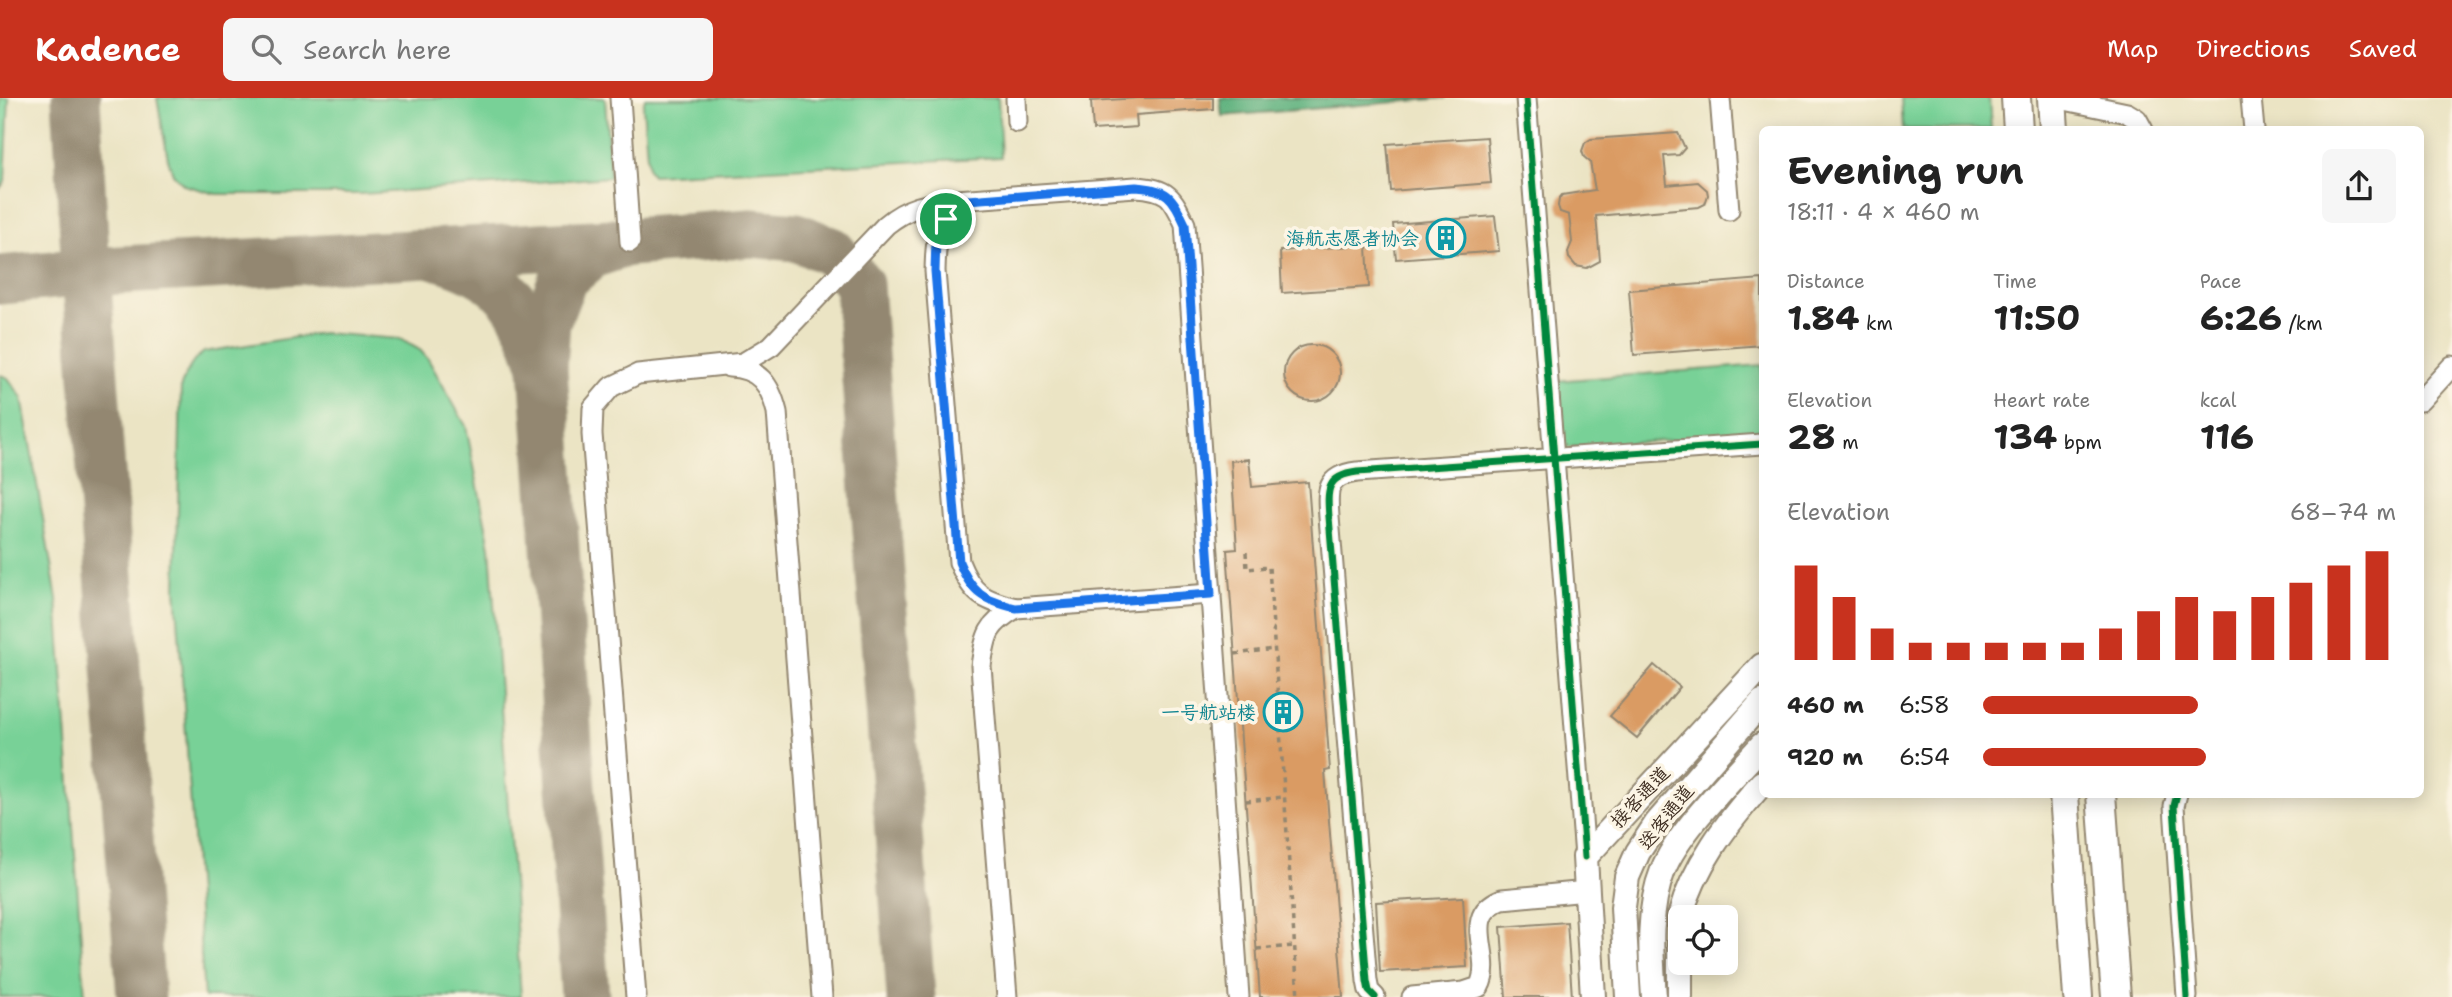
<!DOCTYPE html>
<html lang="en">
<head>
<meta charset="utf-8">
<style>
	body { margin:0; font-family:"Shantell Sans","LXGW WenKai TC",sans-serif; background:#f6f6f6; color:#222; height:100vh; display:flex; flex-direction:column; font-size:26px; white-space:nowrap }
	* { box-sizing:border-box; margin:0 }
	p { font-size:23px; color:#767676 }
	.icon { flex:none; width:38px; height:38px; fill:none; stroke:currentColor; stroke-width:2; stroke-linecap:round; stroke-linejoin:round }
	.map { position:relative; flex:1; overflow:hidden }
	.details { position:absolute; left:1759px; top:28px; width:665px; height:672px; display:flex; flex-direction:column; background:#fff; border-radius:10px; box-shadow:0 4px 18px #0003 }
	.details>* { flex:none }
	.controls { position:absolute; left:1668px; top:807px; display:grid; gap:14px }
	.controls a { display:grid; place-items:center; width:70px; height:70px; border-radius:10px; background:#fff; box-shadow:0 4px 18px #0003; font-size:35px }
	.pin { position:absolute; display:grid; place-items:center; width:60px; height:60px; color:#fff; margin:-30px; border:4px solid #fff; border-radius:50%; box-shadow:0 2px 7px #0007 }
	.round { display:grid; place-items:center; flex:none; width:74px; height:74px; border-radius:10px; background:#f6f6f6 }
	.summary { display:flex; align-items:center; justify-content:space-between; height:119px; padding:0 28px }
	h1 { font-size:38px; font-weight:700; line-height:52px }
	.metrics { display:grid; grid-template-columns:repeat(3,1fr); gap:10px; height:119px; padding:7px 28px }
	.metrics div { display:grid; align-content:center }
	.metrics b { font-size:35px; font-weight:700 }
	.metrics small { font-size:19px; font-weight:400 }
	.metrics p { font-size:19px }
	.chart { height:196px; padding:14px 28px }
	.chart p { display:flex; justify-content:space-between }
	.chart svg { width:100%; height:126px; margin-top:7px; stroke:#c8321e; stroke-width:6 }
	ul { padding:0 28px; list-style:none; font-size:23px }
	li { display:grid; grid-template-columns:112px 84px 1fr; align-items:center; height:52px }
	li i { height:18px; border-radius:9px; background:#c8321e }
	header { display:flex; align-items:center; gap:42px; box-sizing:border-box; height:98px; padding:0 35px; background:#c8321e; color:#fff }
	header strong { font-size:33px }
	nav { display:flex; gap:38px; margin-inline-start:auto; font-size:24px }
	.search { width:490px; height:63px; background:#f6f6f6; display:flex; align-items:center; gap:18px; box-sizing:border-box; padding:0 24px; border-radius:10px; color:#767676; font-size:26px }
	.map>svg:first-child { display:block }
	.green { fill:#78d197; stroke:#5a7e5a; stroke-width:2 }
	.forest { fill:#62b380; stroke:#4e6e4f; stroke-width:2 }
	.lines { fill:none; stroke-linecap:round; stroke-linejoin:round }
	.taxiway { stroke:#938771; stroke-width:49 }
	.building { fill:#da9b63 }
	.minor-casing { stroke:#938771; stroke-width:23 }
	.major-casing { stroke:#938771; stroke-width:28 }
	.highway-casing { stroke:#938771; stroke-width:32 }
	.path { stroke:#938771; stroke-width:3.5; stroke-dasharray:5 5; stroke-linecap:butt }
	.minor { stroke:#fff; stroke-width:19 }
	.major { stroke:#fff; stroke-width:24 }
	.highway { stroke:#fff; stroke-width:28 }
	.cycleway-casing { stroke:#fcf5e5; stroke-width:11 }
	.cycleway { stroke:#00873e; stroke-width:7 }
	.route-casing { stroke:#fff; stroke-width:14 }
	.route { stroke:#1a73e8; stroke-width:9 }
	.labels { text-anchor:middle; dominant-baseline:central; stroke-width:7; stroke-linejoin:round; paint-order:stroke }
	.culture-label { font-size:19px; fill:#0d838f; stroke:#fcf5e5; text-anchor:end }
	.street-label { font-size:19px; fill:#3b2a1e; stroke:#fcf5e5 }
</style>
</head>
<body>
<header>
<strong>Kadence</strong>
<div class="search"><svg class="icon" aria-label="search" viewBox="0 0 24 24"><circle cx="10" cy="10" r="6"/><path d="M15 15l6 6"/></svg>Search here</div>
<nav><a>Map</a><a>Directions</a><a>Saved</a></nav>
</header>
<div class="map">
<svg width="2452" height="899" viewBox="0 0 2452 899">
	<rect width="100%" height="100%" fill="#fcf5e5"/>
	<filter id="ink" filterUnits="userSpaceOnUse"><feTurbulence type="fractalNoise" baseFrequency=".0143" numOctaves="2"/><feDisplacementMap in="SourceGraphic" scale="14" xChannelSelector="R" yChannelSelector="G"/><feConvolveMatrix kernelMatrix="1 2 1 2 8 2 1 2 1" color-interpolation-filters="sRGB"/></filter>
	<filter id="wash" filterUnits="userSpaceOnUse"><feTurbulence type="fractalNoise" baseFrequency=".00686" numOctaves="4" result="noise"/><feDisplacementMap in="SourceGraphic" scale="28" xChannelSelector="R" yChannelSelector="G"/><feGaussianBlur stdDeviation="1.57" result="paint"/><feColorMatrix in="noise" values="0 0 0 0 0 0 0 0 0 0 0 0 0 0 0 0 0 1.4 0 .05"/><feComposite in="paint" operator="in"/></filter>
	<g filter="url(#wash)">
		<rect width="100%" height="100%" fill="#ebe4c4"/>
		<!-- green -->
		<g class="green">
			<path d="M0,0H9L5,84L0,90Z"/>
			<path d="M157,0H605L610,79L361,96H216L184,87L173,76L168,61Z"/>
			<path d="M645,0H998L1001,59L652,77L648,71L643,8Z"/>
			<path d="M1901,0H1989L1991,31H1903Z"/>
			<path d="M322,235L400,241L420,252L428,261L466,328L490,449L521,899H204L176,491L181,288C187,274 191,263 204,254Z"/>
			<path d="M1762,267V336L1562,350L1555,283Z"/>
			<path d="M0,277L8,280L22,300L57,501L85,899H0Z"/>
		</g>
		<!-- forest -->
		<path class="forest" d="M1220,0H1446L1222,18Z"/>
		<g class="lines">
			<!-- taxiway -->
			<g class="taxiway">
				<path d="M76,0L86,174L141,899"/>
				<path d="M435,157C503,175 522,204 543,268"/>
				<path d="M0,182L86,174L630,144L751,135L796,139L831,153L859,186L911,899"/>
				<path d="M585,899L543,269L546,224L563,181L592,156L619,147"/>
			</g>
		</g>
		<g id="blocks">
			<!-- building -->
			<g class="building">
				<path d="M1139,0H1213V11L1136,17L1137,29L1093,32L1091,3Z"/>
				<path d="M1678,35L1685,50L1679,57L1664,58L1667,87L1698,84L1707,92L1708,97L1705,106L1699,109L1596,118L1600,163L1587,170L1576,168L1569,160L1568,154L1572,144L1569,117L1560,114L1558,108L1559,101L1562,97L1595,92L1590,64L1584,59L1582,53L1585,45L1591,41Z"/>
				<path d="M1487,39L1491,85L1391,93L1387,46Z"/>
				<path d="M1495,118L1499,153L1396,161L1393,126Z"/>
				<path d="M1367,147L1369,189L1282,195L1280,153Z"/>
				<path d="M1762,181V247L1634,257L1629,192Z"/>
				<circle cx="1312" cy="275" r="28"/>
				<path d="M1249,361L1252,389L1308,384L1330,672L1325,673L1343,899H1260L1227,452L1237,451L1231,363Z"/>
				<path d="M1654,567L1680,589L1637,640L1610,618Z"/>
				<path d="M1463,799L1467,869L1380,874L1376,804Z"/>
				<path d="M1567,824L1572,899H1506L1501,829Z"/>
			</g>
		</g>
	</g>
	<g filter="url(#ink)">
		<use href="#blocks" fill-opacity="0" stroke="#938771" stroke-width="2"/>
		<g class="lines">
			<defs>
				<g id="minor">
					<path d="M620,0L630,144"/>
					<path d="M1016,0L1017,24"/>
					<path d="M1526,0L1585,759"/>
					<path d="M1720,0L1729,112"/>
					<path d="M2055,0L2127,15L2137,21L2143,32"/>
					<path d="M2251,0L2254,32"/>
					<path d="M968,102C938,128 936,133 935,173L959,464C972,496 982,502 1016,510L1211,496"/>
					<path d="M729,269C759,270 770,286 777,314L822,899"/>
					<path d="M2420,303L2452,268"/>
					<path d="M2177,696L2174,708L2187,899"/>
					<path d="M636,899L592,336L593,310L611,289L638,276L743,265L771,248L886,127C909,108 927,106 956,102L1136,89C1168,91 1172,98 1185,126L1239,899"/>
					<path d="M1007,899L981,568C986,536 987,527 1016,510"/>
					<path d="M1375,899L1369,893L1367,883L1329,419C1327,392 1326,378 1357,374L1762,346"/>
					<path d="M1412,899L1464,894L1479,889C1496,858 1458,819 1502,801L1587,793"/>
				</g>
				<g id="major">
					<path d="M1680,819C1694,767 1727,725 1762,685"/>
					<path d="M1593,899L1585,759L1762,568"/>
					<path d="M1628,899L1623,809L1627,779L1638,754L1657,725L1762,604"/>
					<path d="M1654,899C1651,857 1647,812 1663,772C1678,733 1733,680 1762,647"/>
					<path d="M1680,899V820"/>
				</g>
				<g id="highway">
					<path d="M2016,0L2018,32"/>
					<path d="M2052,0L2054,32"/>
					<path d="M2064,696L2078,899"/>
					<path d="M2101,696L2116,899"/>
				</g>
			</defs>
			<!-- minor casing -->
			<use href="#minor" class="minor-casing"/>
			<!-- major casing -->
			<use href="#major" class="major-casing"/>
			<!-- highway casing -->
			<use href="#highway" class="highway-casing"/>
			<!-- path -->
			<g class="path">
				<path d="M1246,454L1247,471L1269,469L1298,899"/>
				<path d="M1235,556L1274,551"/>
				<path d="M1246,703L1284,699"/>
				<path d="M1257,851L1294,848"/>
			</g>
			<!-- minor -->
			<use href="#minor" class="minor"/>
			<!-- major -->
			<use href="#major" class="major"/>
			<!-- highway -->
			<use href="#highway" class="highway"/>
			<defs>
				<g id="cycleway">
					<path d="M1526,0L1585,759"/>
					<path d="M2177,696L2174,708L2187,899"/>
					<path d="M1375,899L1369,893L1367,883L1329,419C1327,392 1326,378 1357,374L1762,346"/>
				</g>
			</defs>
			<!-- cycleway casing -->
			<use href="#cycleway" class="cycleway-casing"/>
			<!-- cycleway -->
			<use href="#cycleway" class="cycleway"/>
		</g>
	</g>
	<g class="lines" filter="url(#ink)">
		<defs>
			<path id="route" d="M1136,89C1168,91 1172,98 1185,126L1211,496L1016,510C983,502 972,496 959,464L935,173L936,141L946,121L968,102Z"/>
		</defs>
		<!-- route casing -->
		<use href="#route" class="route-casing"/>
		<!-- route -->
		<use href="#route" class="route"/>
	</g>
	<!-- icons -->
	<defs>
		<symbol id="building-ring" viewBox="-11 -11 22 22"><circle r="9.5" fill="#fcf5e5" stroke="#0f9aa8" stroke-width="1.5"/><path d="M-4-6H4V6H1V3H-1V6H-4ZM-2.5-4.3h1.7v1.8h-1.7ZM.8-4.3h1.7v1.8H.8ZM-2.5-1h1.7V.8h-1.7ZM.8-1h1.7V.8H.8Z" fill="#0f9aa8"/></symbol>
	</defs>
	<g fill-rule="evenodd">
		<use href="#building-ring" x="1424" y="118" width="44" height="44"/>
		<use href="#building-ring" x="1261" y="592" width="44" height="44"/>
	</g>
	<g class="labels">
		<!-- culture labels -->
		<g class="culture-label">
			<text x="1419" y="140">海航志愿者协会</text>
			<text x="1256" y="614">一号航站楼</text>
		</g>
		<!-- street labels -->
		<g class="street-label">
			<text transform="translate(1640 699) rotate(-47)">接客通道</text>
			<text transform="translate(1666 719) rotate(-52)">送客通道</text>
		</g>
	</g>
</svg>
<div class="controls">
<a><svg class="icon" aria-label="locate" viewBox="0 0 24 24"><circle cx="12" cy="12" r="6"/><path d="M12 2v4M12 18v4M2 12h4M18 12h4"/></svg></a>
</div>
<div class="pin" style="left:946px;top:121px;background:#1e9e55"><svg class="icon" aria-label="arrive" viewBox="0 0 24 24"><path d="M6 21V4h12l-3 4 3 4H6"/></svg></div>
<section class="details">
<div class="summary"><div><h1>Evening run</h1><p>18:11 · 4 × 460 m</p></div><a class="round"><svg class="icon" aria-label="share" viewBox="0 0 24 24"><path d="M12 15V3M7 8l5-5 5 5M5 13v7h14v-7"/></svg></a></div>
<div class="metrics">
<div><p>Distance</p><b>1.84<small> km</small></b></div>
<div><p>Time</p><b>11:50</b></div>
<div><p>Pace</p><b>6:26<small> /km</small></b></div>
</div>
<div class="metrics">
<div><p>Elevation</p><b>28<small> m</small></b></div>
<div><p>Heart rate</p><b>134<small> bpm</small></b></div>
<div><p>kcal</p><b>116</b></div>
</div>
<div class="chart"><p><span>Elevation</span>68–74 m</p>
<svg viewBox="0 0 160 44" preserveAspectRatio="none"><path d="M5 44V11M15 44V22M25 44V33M35 44V38M45 44V38M55 44V38M65 44V38M75 44V38M85 44V33M95 44V27M105 44V22M115 44V27M125 44V22M135 44V17M145 44V11M155 44V6"/></svg>
</div>
<ul>
<li><b>460 m</b>6:58<i style="width:52%"></i></li>
<li><b>920 m</b>6:54<i style="width:54%"></i></li>
</ul>
</section>
</div>
</body>
</html>
